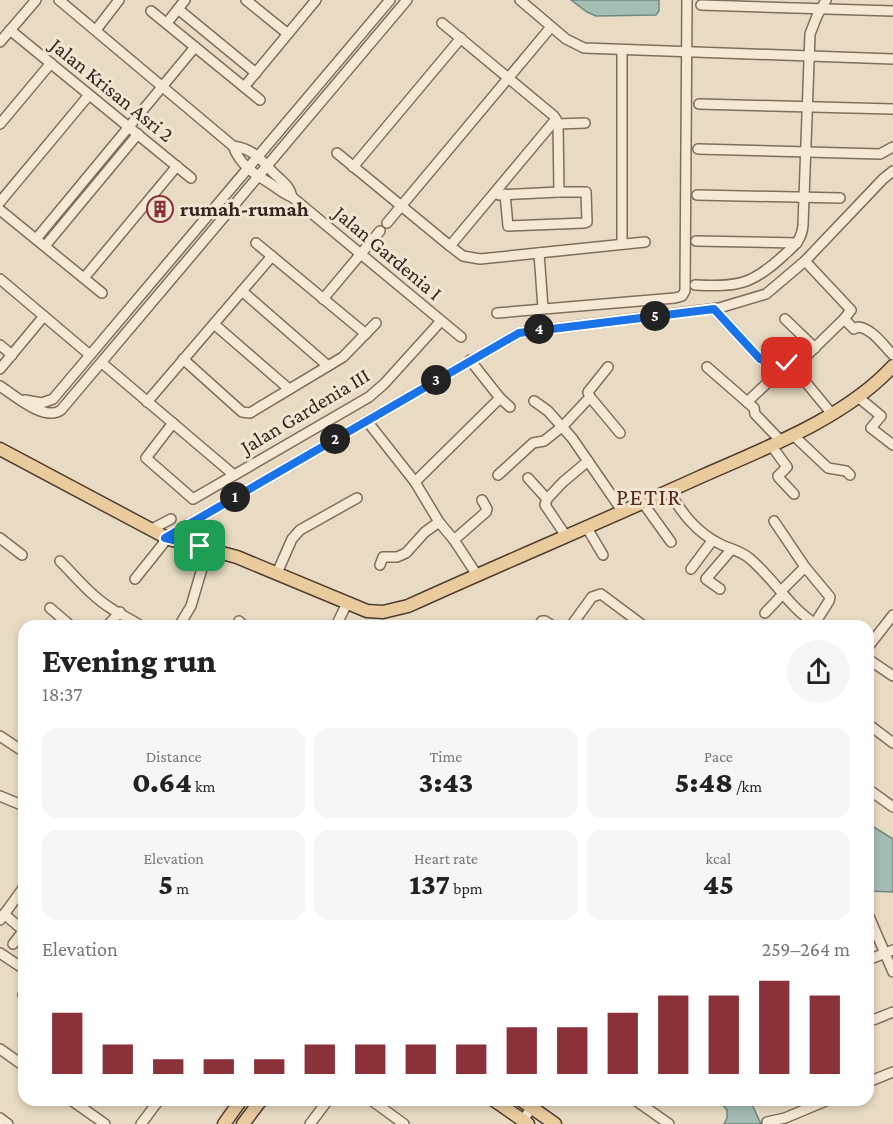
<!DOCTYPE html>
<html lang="en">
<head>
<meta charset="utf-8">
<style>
	body { margin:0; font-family:"Crimson Pro",serif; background:#f6f6f6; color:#222; height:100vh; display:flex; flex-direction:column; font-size:22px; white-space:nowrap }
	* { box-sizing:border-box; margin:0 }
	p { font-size:20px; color:#767676 }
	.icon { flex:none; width:33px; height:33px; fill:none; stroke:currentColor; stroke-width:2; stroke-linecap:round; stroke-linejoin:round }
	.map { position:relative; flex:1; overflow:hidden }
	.sheet { position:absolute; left:18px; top:620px; width:856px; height:486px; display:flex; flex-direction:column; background:#fff; border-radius:18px; box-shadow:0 3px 9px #0003 }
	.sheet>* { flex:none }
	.pin { position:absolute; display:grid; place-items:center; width:51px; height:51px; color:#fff; margin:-26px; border-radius:12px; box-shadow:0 3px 9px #0006 }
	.km { position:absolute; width:30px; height:30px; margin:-15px; border-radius:50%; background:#222; color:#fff; font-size:16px; line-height:30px; text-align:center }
	.round { display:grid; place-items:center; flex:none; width:63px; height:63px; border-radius:32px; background:#f6f6f6 }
	.summary { display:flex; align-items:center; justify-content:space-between; height:102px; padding:0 24px }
	h1 { font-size:33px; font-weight:800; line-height:45px }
	.stats { display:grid; grid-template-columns:repeat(3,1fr); gap:9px; height:102px; padding:6px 24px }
	.stats div { display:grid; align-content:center; border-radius:15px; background:#f6f6f6; text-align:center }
	.stats b { font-size:30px; font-weight:800 }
	.stats small { font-size:16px; font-weight:400 }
	.stats p { font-size:16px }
	.chart { height:168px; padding:12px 24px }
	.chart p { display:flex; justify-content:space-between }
	.chart svg { width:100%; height:108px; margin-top:6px; stroke:#8b3139; stroke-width:6 }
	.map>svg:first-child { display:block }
	.water { fill:#a5bcb3; stroke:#6d8980; stroke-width:1.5 }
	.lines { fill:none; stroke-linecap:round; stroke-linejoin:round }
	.minor-casing { stroke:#816d5b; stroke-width:12 }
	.major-casing { stroke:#503c2f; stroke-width:15 }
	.minor { stroke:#f5e9d5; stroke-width:9 }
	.major { stroke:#e9cb9e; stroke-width:12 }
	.route-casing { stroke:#fff; stroke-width:12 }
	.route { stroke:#1a73e8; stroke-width:8 }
	.labels { text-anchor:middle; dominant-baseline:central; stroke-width:6; stroke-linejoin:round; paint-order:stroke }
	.street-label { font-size:21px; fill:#33261e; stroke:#f1e6d2 }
	.poi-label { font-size:21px; font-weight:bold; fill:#33261e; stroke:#f1e6d2; text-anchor:start }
	.quarter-label { font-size:24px; letter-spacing:1.5px; fill:#5b2922; stroke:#f1e6d2 }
</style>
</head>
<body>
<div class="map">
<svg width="893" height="1124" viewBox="0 0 893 1124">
	<rect width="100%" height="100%" fill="#e9dbc3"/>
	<!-- water -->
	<g class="water">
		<path d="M571,0H659V11L656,15L596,16L587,12Z"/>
		<path d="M869,824L893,839V892L869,891Z"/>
		<path d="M718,1100H750L761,1124H724L727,1118V1110Z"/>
	</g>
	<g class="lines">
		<defs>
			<g id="minor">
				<path d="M59,0L233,146C240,165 254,174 271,184C278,189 284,194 292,197C290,187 285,184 279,178C262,163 258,150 233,146"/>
				<path d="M246,0L288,34"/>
				<path d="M520,0L566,39L584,48L893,59"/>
				<path d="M701,5L893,11"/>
				<path d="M178,9L256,73"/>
				<path d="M151,11L260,100"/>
				<path d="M167,23L185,0"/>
				<path d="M442,23L554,116L558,124L585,123"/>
				<path d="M10,30L191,178"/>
				<path d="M96,30L119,0"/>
				<path d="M0,42L36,0"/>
				<path d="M622,50V244"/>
				<path d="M244,87L316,0"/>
				<path d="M699,104L893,109"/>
				<path d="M0,124L51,63"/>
				<path d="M698,149L880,154L893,147"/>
				<path d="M337,153L450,246L463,256L480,259L645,242"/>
				<path d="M353,167L461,38"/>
				<path d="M505,194L508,226L584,223L587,222L586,192H559L558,124"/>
				<path d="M499,195L559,192"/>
				<path d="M697,195L840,198"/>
				<path d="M292,197L461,337"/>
				<path d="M0,202L89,95"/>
				<path d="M0,210L102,293"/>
				<path d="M387,223L551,27"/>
				<path d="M36,239L195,47"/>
				<path d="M696,241L797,243"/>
				<path d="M256,243L366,334"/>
				<path d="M45,246L138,134"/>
				<path d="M450,246L556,119"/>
				<path d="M539,253L543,308"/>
				<path d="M84,278L177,166"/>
				<path d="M0,279L90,355"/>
				<path d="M695,285C738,287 752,285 784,255C794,246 802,240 803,225L810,34L817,16L826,0"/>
				<path d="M242,291L328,366"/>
				<path d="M323,299L380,231"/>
				<path d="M714,309L760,359L766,362L779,371L787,363L794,368L844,319L851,310L805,261"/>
				<path d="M497,313L675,298L682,296L685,291L687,0"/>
				<path d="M785,319L815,348"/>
				<path d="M844,319L854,329L858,327C872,328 884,346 893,355"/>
				<path d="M214,324L289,389"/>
				<path d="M0,345L12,355"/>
				<path d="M183,359L242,412L250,413L343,357L376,323"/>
				<path d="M470,360L500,398L510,407"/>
				<path d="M102,363L234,475"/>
				<path d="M707,367L754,408L755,414L780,440"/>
				<path d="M794,368L832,414"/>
				<path d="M0,369L44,316"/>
				<path d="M0,386C15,396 45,422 61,410L407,0"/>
				<path d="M590,397L620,433"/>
				<path d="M858,397L881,416L871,428L893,445"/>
				<path d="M25,400L42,403L53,399L390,0"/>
				<path d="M534,401L548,411L572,438L623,512"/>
				<path d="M147,402L272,256"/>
				<path d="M747,402L780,371"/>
				<path d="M367,421L415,482L439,522L454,540L477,575"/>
				<path d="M173,423L146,458L193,499L369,397L384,384L441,321"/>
				<path d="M792,434L828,468L846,471L850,475"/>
				<path d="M771,445L787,467L778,476L779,478L794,494"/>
				<path d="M498,475L533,443L544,441L563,426L590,397L588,392L608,367"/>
				<path d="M528,478L547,499L545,505L566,536"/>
				<path d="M415,482L500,398"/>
				<path d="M669,492C683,514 696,532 720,544C730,549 741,551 749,558C775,579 789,609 819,626"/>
				<path d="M547,499L563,482L588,461"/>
				<path d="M643,503L671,542"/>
				<path d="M774,521L805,567L781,591"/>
				<path d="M587,528L603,555"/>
				<path d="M150,530L171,519"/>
				<path d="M0,538L22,555"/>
				<path d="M454,540L486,512L487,509L482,500"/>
				<path d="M60,561C76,577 92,597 112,609C121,615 131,619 141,626"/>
				<path d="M380,565L383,557H397L406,553L425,532L439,522"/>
				<path d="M805,567L830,597L829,601L815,623"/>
				<path d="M691,569L712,541"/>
				<path d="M277,573L292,539L300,530L357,498"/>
				<path d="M135,579L163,544L165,538L519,333L719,308L766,294L805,261L883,179L893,171"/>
				<path d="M720,589L706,579L731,550"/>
				<path d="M50,608L71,626"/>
				<path d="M765,613L782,595"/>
				<path d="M239,621L244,626"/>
				<path d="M107,626L120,612"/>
				<path d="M179,626L191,606L208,548"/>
				<path d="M336,626L347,603"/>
				<path d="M538,626L542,621H545L553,626"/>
				<path d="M571,626L592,597L601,594L644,626"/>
				<path d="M868,647L893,615"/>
				<path d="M868,659L893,676"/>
				<path d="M868,724L893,743"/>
				<path d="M0,736L24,752"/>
				<path d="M868,789L893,807"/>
				<path d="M0,796L24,806"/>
				<path d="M4,914L24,931"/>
				<path d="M868,914L893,972"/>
				<path d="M0,920L24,887"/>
				<path d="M13,944L24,930"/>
				<path d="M0,953L24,969"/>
				<path d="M868,960L893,950"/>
				<path d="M23,995L24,996"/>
				<path d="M868,1022L893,1012"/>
				<path d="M0,1049L24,1066"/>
				<path d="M868,1082L893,1072"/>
				<path d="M71,1100L105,1124"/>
				<path d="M371,1100L404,1124"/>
				<path d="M635,1100L669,1124"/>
				<path d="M0,1118L8,1124"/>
				<path d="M523,1120L537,1100"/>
				<path d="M767,1122L785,1118L828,1100"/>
				<path d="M141,1124L159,1100"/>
				<path d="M310,1124L328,1100"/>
			</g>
			<g id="major">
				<path d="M0,449L169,539L237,557L367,611L383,612L408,606C505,562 603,521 700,477C765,448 844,419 893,366"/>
				<path d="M494,1100L528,1124"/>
				<path d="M521,1100L555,1124"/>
				<path d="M224,1124L241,1100"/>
				<path d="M243,1124L261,1100"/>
			</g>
		</defs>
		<!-- minor casing -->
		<use href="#minor" class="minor-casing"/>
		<!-- major casing -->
		<use href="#major" class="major-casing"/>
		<!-- minor -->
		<use href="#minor" class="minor"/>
		<!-- major -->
		<use href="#major" class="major"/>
	</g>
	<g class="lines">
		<defs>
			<path id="route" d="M200,546L165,538L519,333L714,309L760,359L766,362L779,371L787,363"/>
		</defs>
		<!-- route casing -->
		<use href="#route" class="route-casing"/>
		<!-- route -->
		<use href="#route" class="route"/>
	</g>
	<!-- icons -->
	<defs>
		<symbol id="building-ring" viewBox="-11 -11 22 22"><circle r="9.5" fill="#f1e6d2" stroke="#8b3139" stroke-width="1.5"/><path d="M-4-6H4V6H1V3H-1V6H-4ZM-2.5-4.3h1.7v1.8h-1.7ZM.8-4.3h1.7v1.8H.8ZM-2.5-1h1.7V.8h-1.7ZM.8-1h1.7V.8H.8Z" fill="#8b3139"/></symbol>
	</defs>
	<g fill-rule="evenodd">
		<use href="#building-ring" x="145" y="194" width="30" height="30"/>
	</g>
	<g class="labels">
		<!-- street labels -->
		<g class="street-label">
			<text transform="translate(112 90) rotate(39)">Jalan Krisan Asri 2</text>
			<text transform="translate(388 253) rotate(40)">Jalan Gardenia I</text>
			<text transform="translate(305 411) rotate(-31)">Jalan Gardenia III</text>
		</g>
		<!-- poi labels -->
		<g class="poi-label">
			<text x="180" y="209">rumah-rumah</text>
		</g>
		<!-- quarter labels -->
		<g class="quarter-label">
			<text x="649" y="496">PETIR</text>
		</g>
	</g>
</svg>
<div class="pin" style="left:200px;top:546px;background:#1e9e55"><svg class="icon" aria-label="arrive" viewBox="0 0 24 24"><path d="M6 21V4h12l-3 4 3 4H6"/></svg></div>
<div class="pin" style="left:787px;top:363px;background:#d93025"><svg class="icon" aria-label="check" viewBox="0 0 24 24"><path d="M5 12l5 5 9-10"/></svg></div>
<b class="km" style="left:235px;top:497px">1</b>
<b class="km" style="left:335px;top:439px">2</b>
<b class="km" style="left:436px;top:380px">3</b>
<b class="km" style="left:539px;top:329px">4</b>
<b class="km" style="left:655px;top:316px">5</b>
<section class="sheet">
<div class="summary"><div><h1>Evening run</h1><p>18:37</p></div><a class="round"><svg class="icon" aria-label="share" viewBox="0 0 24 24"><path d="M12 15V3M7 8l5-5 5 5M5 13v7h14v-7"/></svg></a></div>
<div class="stats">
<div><p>Distance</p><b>0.64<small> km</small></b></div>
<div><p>Time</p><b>3:43</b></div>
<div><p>Pace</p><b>5:48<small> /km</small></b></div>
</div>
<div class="stats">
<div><p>Elevation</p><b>5<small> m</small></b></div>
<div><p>Heart rate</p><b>137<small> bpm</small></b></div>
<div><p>kcal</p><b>45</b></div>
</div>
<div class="chart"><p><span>Elevation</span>259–264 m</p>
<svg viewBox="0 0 160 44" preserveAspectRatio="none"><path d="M5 44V19M15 44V32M25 44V38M35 44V38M45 44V38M55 44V32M65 44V32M75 44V32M85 44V32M95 44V25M105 44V25M115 44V19M125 44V12M135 44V12M145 44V6M155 44V12"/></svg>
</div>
</section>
</div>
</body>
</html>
